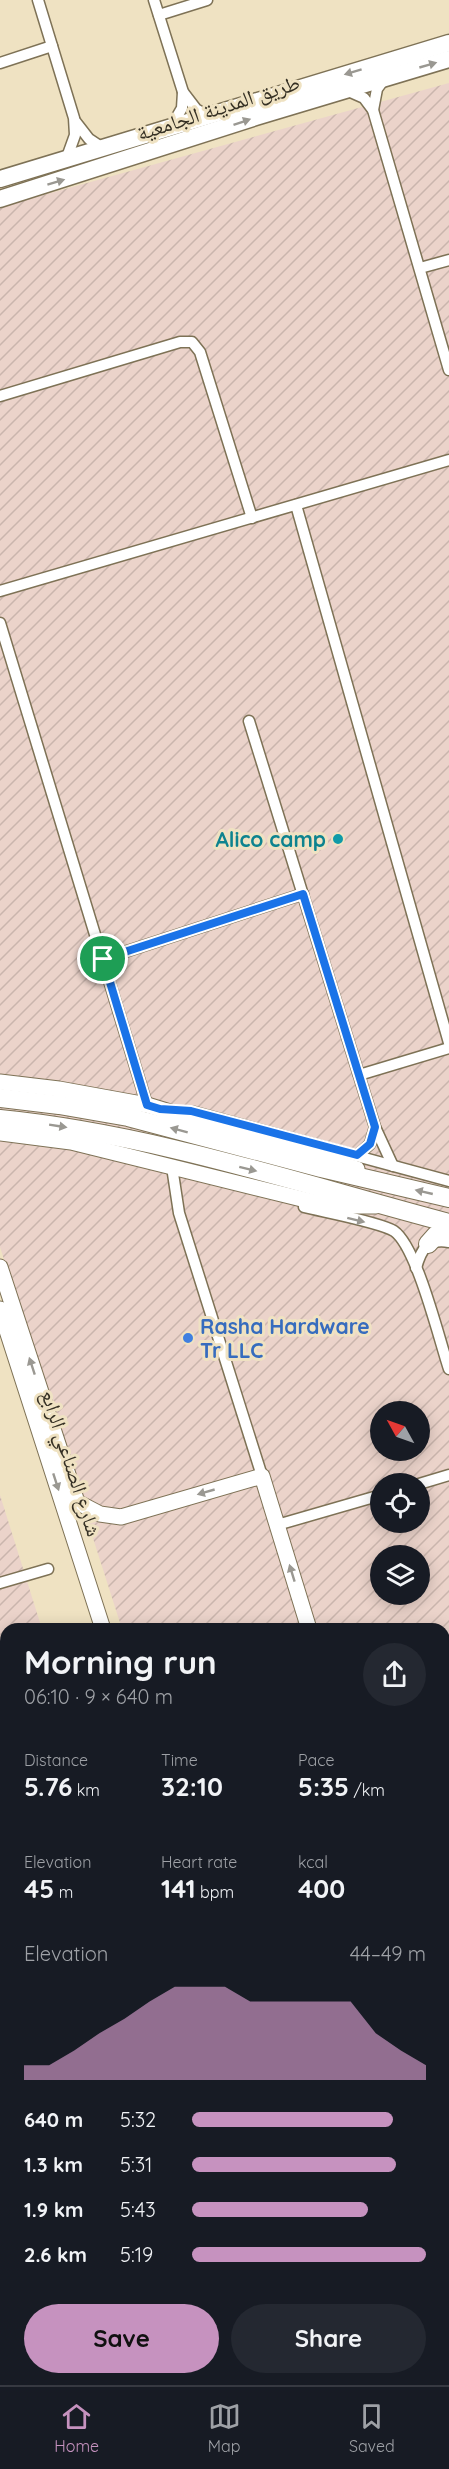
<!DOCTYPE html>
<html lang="en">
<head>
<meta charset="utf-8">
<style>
	body { margin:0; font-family:Quicksand,"Noto Naskh Arabic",sans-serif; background:#242831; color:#f1f3f6; height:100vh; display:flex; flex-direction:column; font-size:22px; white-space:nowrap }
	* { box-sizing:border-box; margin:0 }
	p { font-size:20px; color:#9ea1a6 }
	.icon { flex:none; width:33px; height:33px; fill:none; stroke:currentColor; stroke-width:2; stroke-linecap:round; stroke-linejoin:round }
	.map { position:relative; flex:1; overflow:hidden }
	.drawer { position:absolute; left:0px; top:1623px; width:450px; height:762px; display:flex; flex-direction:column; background:#171b24; border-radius:18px 18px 0 0; box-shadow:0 3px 15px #0003 }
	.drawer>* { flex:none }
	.needle { width:39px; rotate:310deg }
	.tools { position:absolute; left:370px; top:1401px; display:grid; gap:12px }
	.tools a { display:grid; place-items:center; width:60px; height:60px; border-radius:50%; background:#171b24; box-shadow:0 3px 15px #0003; font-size:30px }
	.pin { position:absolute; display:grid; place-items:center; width:51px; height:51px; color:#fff; margin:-26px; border:3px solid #fff; border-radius:50%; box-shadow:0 2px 6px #0007 }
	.round { display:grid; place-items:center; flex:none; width:63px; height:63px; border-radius:32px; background:#242831 }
	.summary { display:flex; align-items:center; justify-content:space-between; height:102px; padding:0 24px }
	h1 { font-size:33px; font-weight:700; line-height:45px }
	.metrics { display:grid; grid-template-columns:repeat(3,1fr); gap:9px; height:102px; padding:6px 24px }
	.metrics div { display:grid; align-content:center }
	.metrics b { font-size:26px; font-weight:700 }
	.metrics small { font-size:16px; font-weight:400 }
	.metrics p { font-size:16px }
	.chart { height:168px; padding:12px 24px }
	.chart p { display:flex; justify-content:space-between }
	.chart svg { width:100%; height:108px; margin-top:6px; fill:#c692bf; opacity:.7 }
	.primary-button { display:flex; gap:12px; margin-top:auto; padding:12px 24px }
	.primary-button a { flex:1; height:69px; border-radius:36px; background:#c692bf; color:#111; font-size:24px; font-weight:700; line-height:69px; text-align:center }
	.primary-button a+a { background:#242831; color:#f1f3f6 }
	ul { padding:0 24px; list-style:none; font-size:20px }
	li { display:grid; grid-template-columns:96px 72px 1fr; align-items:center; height:45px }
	li i { height:15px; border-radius:8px; background:#c692bf }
	.tab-bar { display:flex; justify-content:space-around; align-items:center; height:84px; border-top:2px solid #363941; background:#171b24; font-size:16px; color:#9ea1a6 }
	.tab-bar a { display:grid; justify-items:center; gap:3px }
	.tab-bar .on { color:#c692bf }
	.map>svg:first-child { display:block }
	.industrial { fill:url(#industrial-furrows); fill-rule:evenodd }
	.garden { fill:url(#garden-furrows) }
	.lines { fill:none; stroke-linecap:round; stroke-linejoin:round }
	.minor-casing { stroke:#7e7256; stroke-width:13 }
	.secondary-casing { stroke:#7e7256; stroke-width:17 }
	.primary-casing { stroke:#7e7256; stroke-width:19 }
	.trunk-casing { stroke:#7e7256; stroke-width:20 }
	.minor { stroke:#fff; stroke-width:10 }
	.secondary { stroke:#fff; stroke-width:15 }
	.primary { stroke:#fff; stroke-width:16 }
	.trunk { stroke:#fff; stroke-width:18 }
	.oneway { fill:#9a9892 }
	.route-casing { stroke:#fff; stroke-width:12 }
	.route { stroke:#1a73e8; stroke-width:8 }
	.culture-dot { fill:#0f9aa8; stroke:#efe2c2; stroke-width:2 }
	.shop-dot { fill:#3f7fe0; stroke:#efe2c2; stroke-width:2 }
	.labels { text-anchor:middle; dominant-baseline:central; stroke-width:6; stroke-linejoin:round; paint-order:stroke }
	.street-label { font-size:21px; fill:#353024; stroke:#efe2c2 }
	.culture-label { font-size:21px; font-weight:bold; fill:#0d838f; stroke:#efe2c2; text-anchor:end }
	.shop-label { font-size:21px; font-weight:bold; fill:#366cbe; stroke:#efe2c2; text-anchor:start }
</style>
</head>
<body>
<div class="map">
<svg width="449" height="2385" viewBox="0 0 449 2385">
	<defs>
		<pattern id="industrial-furrows" width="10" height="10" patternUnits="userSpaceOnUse" patternTransform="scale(1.5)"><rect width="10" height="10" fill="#ebd3ca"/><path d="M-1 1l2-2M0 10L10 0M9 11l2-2" fill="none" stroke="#cab5ad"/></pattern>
		<pattern id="garden-furrows" width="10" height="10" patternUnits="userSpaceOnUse" patternTransform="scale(1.5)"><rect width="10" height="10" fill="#accaa3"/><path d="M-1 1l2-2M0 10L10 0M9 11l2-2" fill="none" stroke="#8da485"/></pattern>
	</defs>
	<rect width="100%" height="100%" fill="#efe2c2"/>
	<!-- industrial -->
	<g class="industrial">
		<path d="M449,83V2385H362L360,2379H444V1629H122L0,1247V207ZM381,1412H420V1450H381ZM381,1484H420V1522H381ZM381,1556H420V1594H381Z"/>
		<path d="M0,1495L42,1629H6V2379H279L281,2385H0Z"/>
	</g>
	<!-- garden -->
	<path class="garden" d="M6,1881V1885L5,1882L1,1884L6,1898V1911L0,1913V1883Z"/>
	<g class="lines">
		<defs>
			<g id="minor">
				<path d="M38,0L74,118L75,135L66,160"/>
				<path d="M154,0L183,92L196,109L208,116"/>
				<path d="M159,15L207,0"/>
				<path d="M0,63L52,46"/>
				<path d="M346,90L364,98L373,110L449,370"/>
				<path d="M373,110L377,89L385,78"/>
				<path d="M75,121L89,139L104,149"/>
				<path d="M171,127L182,108L183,92"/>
				<path d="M420,268L449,260"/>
				<path d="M0,396L180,342H192L200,352L252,518"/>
				<path d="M296,505L449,1043"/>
				<path d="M0,591L449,460"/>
				<path d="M0,623L147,1105"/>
				<path d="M249,721L375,1127L393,1166"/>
				<path d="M103,959L303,894"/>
				<path d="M359,1075L449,1048"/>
				<path d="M194,1112L449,1181"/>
				<path d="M357,1156L370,1144L375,1127"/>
				<path d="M172,1167L179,1213L262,1476"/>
				<path d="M304,1207C324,1212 379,1222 394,1231C417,1247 439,1339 449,1369"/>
				<path d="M416,1268C421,1249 428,1238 449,1242"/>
				<path d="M419,1484L449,1475"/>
				<path d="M277,1525L381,1495"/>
				<path d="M0,1583L48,1569"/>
				<path d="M444,1698L449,1696"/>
				<path d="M444,2129L449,2127"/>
				<path d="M0,2278L6,2276"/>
				<path d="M332,2379L334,2385"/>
			</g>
			<g id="secondary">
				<path d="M0,1082L59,1089L147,1105L357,1169"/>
				<path d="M0,1133L71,1142L314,1202L342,1206H376"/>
				<path d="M0,1267L77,1502L100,1514L121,1517L262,1476L309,1629"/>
				<path d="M0,1309L103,1629"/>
				<path d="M0,1871L6,1869"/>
				<path d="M444,2070L449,2086"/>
			</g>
			<g id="primary">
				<path d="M0,179L449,43"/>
				<path d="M0,199L256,117L449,59"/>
			</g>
			<g id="trunk">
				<path d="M0,1098L59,1105L128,1117L321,1168L449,1198"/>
				<path d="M0,1119C153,1134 301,1184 449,1223"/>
				<path d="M428,1244L436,1235L449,1231"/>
			</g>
		</defs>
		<!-- minor casing -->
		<use href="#minor" class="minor-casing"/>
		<!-- secondary casing -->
		<use href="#secondary" class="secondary-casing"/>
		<!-- primary casing -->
		<use href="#primary" class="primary-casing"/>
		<!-- trunk casing -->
		<use href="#trunk" class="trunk-casing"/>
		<!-- minor -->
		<use href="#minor" class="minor"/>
		<!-- secondary -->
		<use href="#secondary" class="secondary"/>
		<!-- primary -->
		<use href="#primary" class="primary"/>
		<!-- trunk -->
		<use href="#trunk" class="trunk"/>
	</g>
	<!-- one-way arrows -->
	<defs><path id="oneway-solid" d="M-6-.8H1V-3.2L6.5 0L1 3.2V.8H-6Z" transform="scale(1.5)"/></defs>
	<g class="oneway">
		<use href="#oneway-solid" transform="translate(428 65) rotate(-16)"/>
		<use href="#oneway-solid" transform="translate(353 72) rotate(163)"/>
		<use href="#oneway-solid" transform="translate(242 122) rotate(-19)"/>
		<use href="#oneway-solid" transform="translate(56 182) rotate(-17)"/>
		<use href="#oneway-solid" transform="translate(58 1126) rotate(9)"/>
		<use href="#oneway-solid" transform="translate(179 1130) rotate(-165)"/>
		<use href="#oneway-solid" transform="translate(248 1169) rotate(14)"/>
		<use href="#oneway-solid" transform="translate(424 1192) rotate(-167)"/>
		<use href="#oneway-solid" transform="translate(356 1220) rotate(14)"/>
		<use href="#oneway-solid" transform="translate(32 1366) rotate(-108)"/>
		<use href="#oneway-solid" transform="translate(56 1482) rotate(72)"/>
		<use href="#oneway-solid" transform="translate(206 1492) rotate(164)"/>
		<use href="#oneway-solid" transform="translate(292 1573) rotate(-107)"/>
	</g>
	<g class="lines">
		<defs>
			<path id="route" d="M303,894L375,1127L370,1144L357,1155L191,1111L160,1109L147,1105L103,959Z"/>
		</defs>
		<!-- route casing -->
		<use href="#route" class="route-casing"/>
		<!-- route -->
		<use href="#route" class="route"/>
	</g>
	<!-- markers -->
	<circle class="culture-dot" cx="338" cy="839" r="6"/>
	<circle class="shop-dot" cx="188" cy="1338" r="6"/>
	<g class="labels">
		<!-- street labels -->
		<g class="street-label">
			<text transform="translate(218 107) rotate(-18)">طريق المدينة الجامعية</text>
			<text transform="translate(72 1463) rotate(72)">شارع الصناعي الرابع</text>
		</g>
		<!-- culture labels -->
		<g class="culture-label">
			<text x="326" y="839">Alico camp</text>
		</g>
		<!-- shop labels -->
		<g class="shop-label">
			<text x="200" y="1326">Rasha Hardware<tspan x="200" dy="24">Tr LLC</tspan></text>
		</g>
	</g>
</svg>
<div class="tools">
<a><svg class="needle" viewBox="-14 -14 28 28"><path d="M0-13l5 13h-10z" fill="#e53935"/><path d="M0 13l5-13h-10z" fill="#9ea1a6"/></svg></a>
<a><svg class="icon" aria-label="locate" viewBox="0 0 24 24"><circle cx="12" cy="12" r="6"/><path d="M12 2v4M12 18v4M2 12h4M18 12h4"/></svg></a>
<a><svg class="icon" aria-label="layers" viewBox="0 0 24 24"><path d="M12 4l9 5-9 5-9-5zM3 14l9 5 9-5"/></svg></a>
</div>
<div class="pin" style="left:103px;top:959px;background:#1e9e55"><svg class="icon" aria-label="arrive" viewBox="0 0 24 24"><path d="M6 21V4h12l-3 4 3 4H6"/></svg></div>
<section class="drawer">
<div class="summary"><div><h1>Morning run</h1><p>06:10 · 9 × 640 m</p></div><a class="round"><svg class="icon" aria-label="share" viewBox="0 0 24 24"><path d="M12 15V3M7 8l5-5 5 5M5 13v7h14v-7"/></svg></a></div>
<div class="metrics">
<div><p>Distance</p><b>5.76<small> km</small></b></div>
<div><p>Time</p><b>32:10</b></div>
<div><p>Pace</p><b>5:35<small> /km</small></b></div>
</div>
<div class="metrics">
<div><p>Elevation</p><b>45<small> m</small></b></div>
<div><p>Heart rate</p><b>141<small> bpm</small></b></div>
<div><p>kcal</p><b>400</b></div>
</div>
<div class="chart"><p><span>Elevation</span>44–49 m</p>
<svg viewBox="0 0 160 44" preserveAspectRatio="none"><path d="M0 44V38L10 38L20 32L30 25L40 19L50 12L60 6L70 6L80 6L90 12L100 12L110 12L120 12L130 12L140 25L150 32L160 38V44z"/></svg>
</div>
<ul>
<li><b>640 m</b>5:32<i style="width:86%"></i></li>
<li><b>1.3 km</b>5:31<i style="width:87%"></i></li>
<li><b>1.9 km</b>5:43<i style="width:75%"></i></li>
<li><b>2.6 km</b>5:19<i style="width:100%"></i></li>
</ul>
<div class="primary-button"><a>Save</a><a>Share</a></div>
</section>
</div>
<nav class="tab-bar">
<a class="on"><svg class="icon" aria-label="home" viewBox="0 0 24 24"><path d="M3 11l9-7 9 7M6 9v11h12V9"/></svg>Home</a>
<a><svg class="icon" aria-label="map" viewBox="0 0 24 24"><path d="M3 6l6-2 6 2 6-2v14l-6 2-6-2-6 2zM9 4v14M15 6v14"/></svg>Map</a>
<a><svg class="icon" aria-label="saved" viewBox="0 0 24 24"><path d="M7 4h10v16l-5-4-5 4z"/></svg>Saved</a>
</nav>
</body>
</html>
